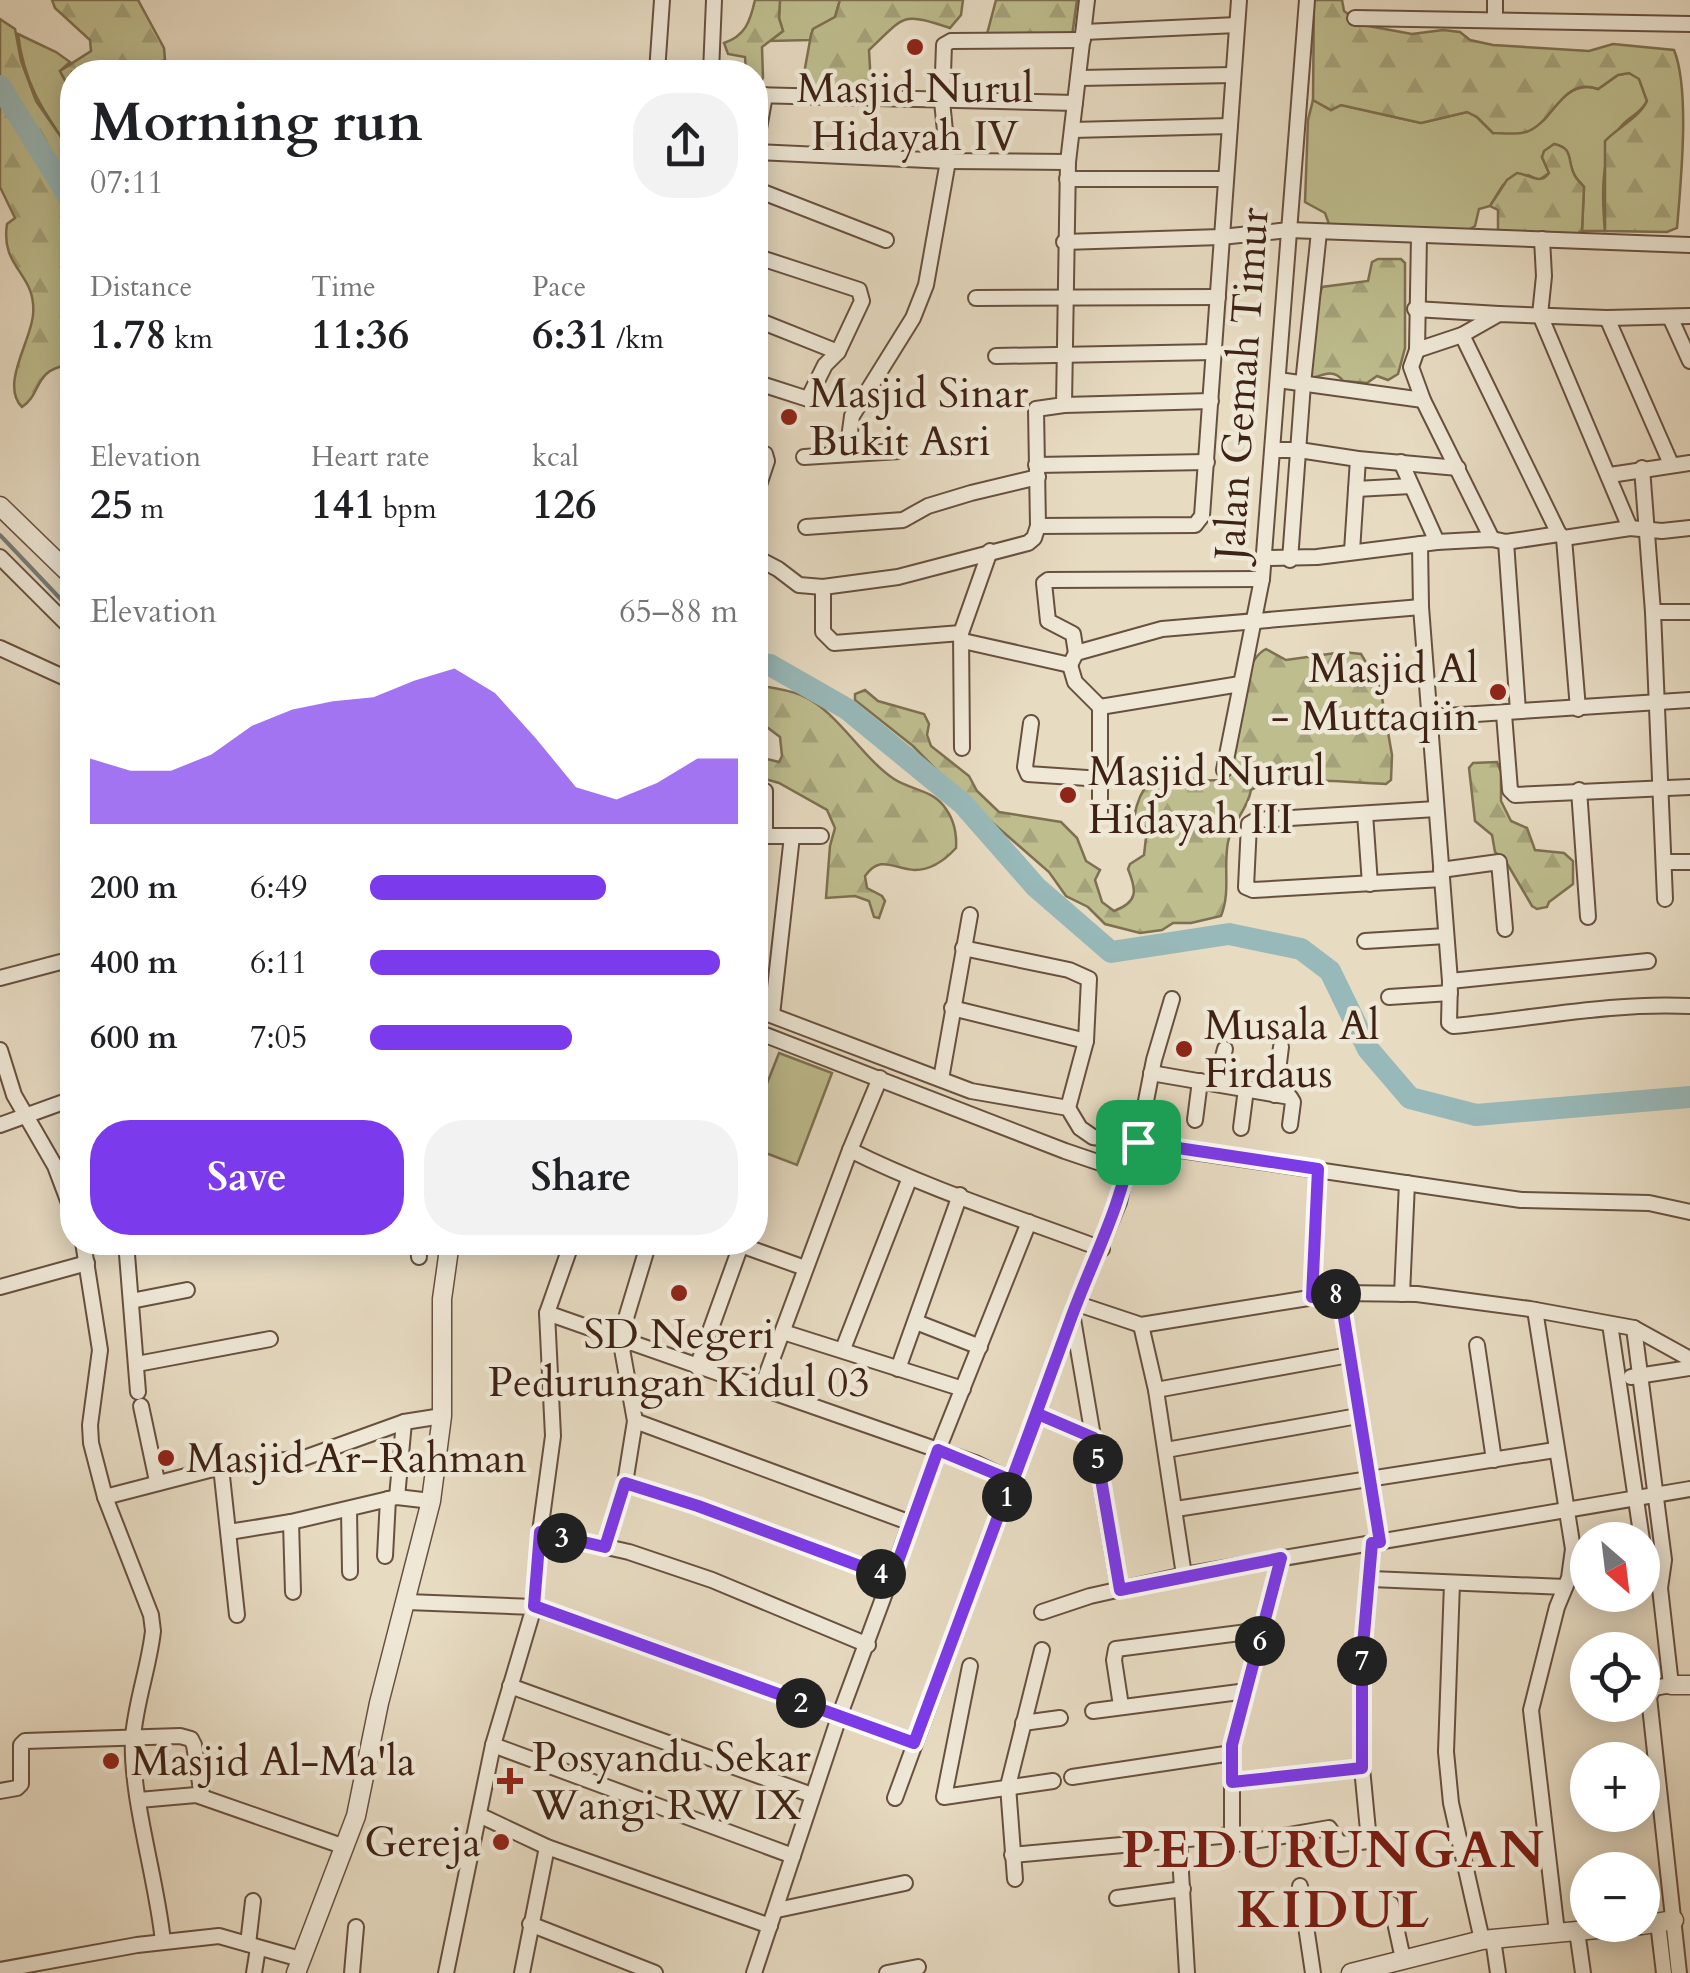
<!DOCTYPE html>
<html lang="en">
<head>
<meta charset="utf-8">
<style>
	body { margin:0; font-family:Cardo,serif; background:#f2f2f2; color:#202124; height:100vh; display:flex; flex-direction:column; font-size:38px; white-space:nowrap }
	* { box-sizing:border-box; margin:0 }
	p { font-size:32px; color:#757577 }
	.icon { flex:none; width:55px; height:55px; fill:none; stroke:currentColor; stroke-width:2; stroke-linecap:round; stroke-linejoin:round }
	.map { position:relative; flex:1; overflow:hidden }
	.details { position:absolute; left:60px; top:60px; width:708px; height:1195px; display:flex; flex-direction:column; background:#fff; border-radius:40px; box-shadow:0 5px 25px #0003 }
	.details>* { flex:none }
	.needle { width:65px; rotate:152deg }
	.fabs { position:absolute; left:1570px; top:1522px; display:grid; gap:20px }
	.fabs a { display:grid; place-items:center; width:90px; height:90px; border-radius:50%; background:#fff; box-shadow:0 5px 25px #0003; font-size:50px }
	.pin { position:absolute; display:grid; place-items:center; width:85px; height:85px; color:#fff; margin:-42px; border-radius:20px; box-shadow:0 5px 15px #0006 }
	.km { position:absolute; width:50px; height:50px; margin:-25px; border-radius:50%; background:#222; color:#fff; font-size:28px; line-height:50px; text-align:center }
	.round { display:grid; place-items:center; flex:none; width:105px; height:105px; border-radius:40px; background:#f2f2f2 }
	.overview { display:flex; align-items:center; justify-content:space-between; height:170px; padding:0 30px }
	h1 { font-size:55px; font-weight:800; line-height:75px }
	.stats { display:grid; grid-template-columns:repeat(3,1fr); gap:15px; height:170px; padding:10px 30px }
	.stats div { display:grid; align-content:center }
	.stats b { font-size:42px; font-weight:800 }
	.stats small { font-size:28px; font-weight:400 }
	.stats p { font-size:28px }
	.chart { height:280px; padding:20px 30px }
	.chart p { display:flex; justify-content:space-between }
	.chart svg { width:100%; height:180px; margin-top:10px; fill:#7c3aed; opacity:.7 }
	.primary-button { display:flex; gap:20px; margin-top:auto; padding:20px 30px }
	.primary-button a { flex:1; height:115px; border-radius:40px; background:#7c3aed; color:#fff; font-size:40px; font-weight:800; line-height:115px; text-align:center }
	.primary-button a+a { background:#f2f2f2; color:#202124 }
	ul { padding:0 30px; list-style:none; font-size:32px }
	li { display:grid; grid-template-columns:160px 120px 1fr; align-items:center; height:75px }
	li i { height:25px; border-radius:12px; background:#7c3aed }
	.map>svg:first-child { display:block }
	.grass { fill:#bebd8e; stroke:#7e7050; stroke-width:2.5 }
	.forest { fill:url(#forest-firs); stroke:#7e7050; stroke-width:2.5 }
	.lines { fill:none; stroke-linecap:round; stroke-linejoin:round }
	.stream { stroke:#747d77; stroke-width:4 }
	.river { stroke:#98b9ba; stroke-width:22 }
	.minor-casing { stroke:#68503f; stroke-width:18 }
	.tertiary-casing { stroke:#68503f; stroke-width:21 }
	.minor { stroke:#efe8d7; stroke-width:14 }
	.tertiary { stroke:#efe8d7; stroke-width:18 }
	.route-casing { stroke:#fff; stroke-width:20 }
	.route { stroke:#7c3aed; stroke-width:12 }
	.poi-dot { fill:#8f2418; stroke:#efe8d7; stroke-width:4 }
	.labels { text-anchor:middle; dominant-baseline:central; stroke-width:9; stroke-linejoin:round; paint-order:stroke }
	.poi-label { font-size:42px; fill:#3e2213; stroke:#efe8d7; text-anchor:start }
	.street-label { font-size:42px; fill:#3e2213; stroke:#efe8d7 }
	.district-label { font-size:52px; font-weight:bold; letter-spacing:2.5px; fill:#7a1f14; stroke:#efe8d7 }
</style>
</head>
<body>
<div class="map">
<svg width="1690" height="1973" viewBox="0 0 1690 1973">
	<defs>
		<pattern id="forest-firs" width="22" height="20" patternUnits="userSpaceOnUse" patternTransform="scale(2.5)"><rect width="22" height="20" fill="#bebd8e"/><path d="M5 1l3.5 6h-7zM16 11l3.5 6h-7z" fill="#a4a27a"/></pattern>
	</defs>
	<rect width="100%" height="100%" fill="#e7dbc2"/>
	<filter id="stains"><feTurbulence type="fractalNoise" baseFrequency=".002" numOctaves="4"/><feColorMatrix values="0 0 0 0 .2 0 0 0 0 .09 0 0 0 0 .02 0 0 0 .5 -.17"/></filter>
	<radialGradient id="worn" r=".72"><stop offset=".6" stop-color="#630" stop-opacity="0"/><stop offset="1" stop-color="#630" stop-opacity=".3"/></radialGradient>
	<!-- grass -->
	<g class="grass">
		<path d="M780,0H840L835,17L813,29L810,40L770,41L783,31L779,18Z"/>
		<path d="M18,34L56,52L70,62L60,71L72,93V153C44,112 24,85 18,34Z"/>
		<path d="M1629,73L1639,78L1647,101C1640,115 1627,117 1619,129C1600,157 1602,198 1605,231H1582L1584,187C1580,182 1576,179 1574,174C1567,161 1573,148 1554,144L1542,157L1549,173L1539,180L1528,175L1503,185L1490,206L1479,209L1475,226L1470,229L1390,230L1334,225L1329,224L1325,213L1305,202L1308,120L1313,100L1331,110L1341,105L1421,123L1467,112L1477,117L1493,133L1544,120C1557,102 1574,80 1598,89L1618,75Z"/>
		<path d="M779,1053L832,1073L797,1165L755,1149V1114Z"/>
	</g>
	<!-- forest -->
	<g class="forest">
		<path d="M52,0H138L164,48L165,60L132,72H72V93L60,71L91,51L90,40L55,8Z"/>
		<path d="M755,0H780L779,18L783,31L762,47L763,78L755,90V72H746L745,57L728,54L724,43C745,36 750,22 755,0Z"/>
		<path d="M840,0H963L961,15L950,28C901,12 906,15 869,50L871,85L867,88L838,84L807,90L803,79L811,35L813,29L835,17Z"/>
		<path d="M996,0H1077L1072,36L987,34Z"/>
		<path d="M1314,0H1342L1344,11L1363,25L1412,34L1443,30L1460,32L1470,40L1493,45L1589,51L1613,44L1674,50C1690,89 1681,181 1677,228L1667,232L1605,231V141C1618,127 1639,118 1647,101L1639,79L1629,73L1618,75L1598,89C1562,76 1554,123 1526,132C1516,135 1502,133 1493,133L1477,117L1467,112L1421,123L1341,105L1331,110L1313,100Z"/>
		<path d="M0,19L15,29L21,61L36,101L72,153V371L68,365C33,370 42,394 22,407C0,385 31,341 33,315C37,273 0,269 7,224L15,218L0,187Z"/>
		<path d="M1554,144C1574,148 1567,160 1574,174C1576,179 1580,182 1584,187L1582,231L1577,234L1498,233V210L1490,206L1507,180L1517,173C1529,174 1540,186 1549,173L1542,157L1544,151Z"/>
		<path d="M1378,259H1401L1405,263V348L1398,374L1388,380L1377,376L1367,383L1343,381C1334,368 1322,375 1310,379L1314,316L1322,287L1368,281L1372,262Z"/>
		<path d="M1266,649L1286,660L1343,652L1361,654L1380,686L1392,755L1391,780L1386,784C1354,783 1276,774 1251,790C1248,809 1231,824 1228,842C1223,868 1231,891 1221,916L1191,923H1173L1162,930L1140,933L1105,924L1088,907L1066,896L1049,872L964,798L913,746L855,700V694L865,690L878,701L924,714L929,724L927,735L931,746L969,776L977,791L999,812L1061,822L1077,838L1086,861L1100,870L1095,880L1102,902L1114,911C1138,902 1137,891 1128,869L1130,864L1144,855L1147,829L1134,818C1138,792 1156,760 1188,771L1194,781L1221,780C1242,749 1234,665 1266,649Z"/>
		<path d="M755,685C769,687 788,690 801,695C837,710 861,757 894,779C909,789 931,790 943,805C953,817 957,832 956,848C945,860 932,870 915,870C893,869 881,854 865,876L867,888L882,896L885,901L879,918L874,917L869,901L855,896L826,898L830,846L835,828L827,810L779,783L755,776V756L779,762L782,756L780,737L755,718Z"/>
		<path d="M1497,762L1501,772V801L1511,821L1527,828L1535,850L1564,853L1573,861V884L1549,902L1547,907L1537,909L1532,906L1508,865L1495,852L1492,835L1475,821L1469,768L1473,763Z"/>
	</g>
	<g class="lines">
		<!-- stream -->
		<path class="stream" d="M0,535L72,611"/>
		<!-- river -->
		<g class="river">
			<path d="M0,86L72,202"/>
			<path d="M755,663L770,665L847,709L963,804L1036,887L1111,952L1229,934L1301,949L1330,971L1368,1049L1410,1098L1476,1115L1690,1097"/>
		</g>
		<defs>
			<g id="minor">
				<path d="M1495,0V20"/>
				<path d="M1355,18L1690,24"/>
				<path d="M1084,32L1237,25"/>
				<path d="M657,72L662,0"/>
				<path d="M711,72L714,0"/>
				<path d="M1079,78L1233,75"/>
				<path d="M755,95L1075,103"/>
				<path d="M1072,130L1230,126"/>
				<path d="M755,151L765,95"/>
				<path d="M755,152L948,161L1068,162"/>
				<path d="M1067,179H1226"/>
				<path d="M755,189L886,240"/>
				<path d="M1419,236L1417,350L1411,367L1423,400L1492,539"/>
				<path d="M1542,239L1544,276L1540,315L1630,528"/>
				<path d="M1064,242L1221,237L1289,230L1690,245"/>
				<path d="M755,256L859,290L862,301L838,352L825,365L808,399L755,382"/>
				<path d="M976,298L1218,297"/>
				<path d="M1415,309L1499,314"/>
				<path d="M1670,317L1690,361"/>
				<path d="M1607,318L1671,464"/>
				<path d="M755,319L838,352"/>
				<path d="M1462,335L1559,534"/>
				<path d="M1417,350L1462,335L1499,314L1607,318L1690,316"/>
				<path d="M996,356L1214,352"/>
				<path d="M1278,380L1423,400"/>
				<path d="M1064,405L1211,401"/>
				<path d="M1273,450H1299L1358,459L1458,468"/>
				<path d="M755,451L765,454L767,461L755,497"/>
				<path d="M847,454L852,416L913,318L926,285L948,161L942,101L944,45L951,41L1083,40"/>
				<path d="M804,457L900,451"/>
				<path d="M1401,462L1437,542"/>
				<path d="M1036,465L1207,462"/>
				<path d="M1642,468L1653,612L1665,899"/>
				<path d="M1610,475L1690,463"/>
				<path d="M1356,489L1411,486"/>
				<path d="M1038,526L1195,525L1202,516L1239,0"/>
				<path d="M806,527L903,520L928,506L971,493L1038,477"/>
				<path d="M1564,538L1578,709"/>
				<path d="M1506,542L1518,711"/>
				<path d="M1420,544L1421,607L1450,981L1449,1023L1453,1026C1533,1019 1610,1002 1690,1006"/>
				<path d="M1352,551L1358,459"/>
				<path d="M0,557L72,629"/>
				<path d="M755,557L778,569L799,585L823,587L898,577L1028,543L1034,538L1038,526L1036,409L1064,405L1068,162L1087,0"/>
				<path d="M1264,558L1317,557L1437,542L1492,539L1506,542L1559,534L1564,538L1630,528L1662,531L1690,528"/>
				<path d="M1290,560L1303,384L1319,232"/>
				<path d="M823,587V632L834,643L961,633"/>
				<path d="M1653,612H1690"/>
				<path d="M963,641L1070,665"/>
				<path d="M0,648L72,681"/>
				<path d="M1076,653L1073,634L1048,621L1044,583L1048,580L1262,579"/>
				<path d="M1070,665L1076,653L1162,629L1421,607"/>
				<path d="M1070,665L1075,682L1100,707"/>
				<path d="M1100,707L1240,684"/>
				<path d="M1504,714L1510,790L1515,795L1690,787"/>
				<path d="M1430,717L1690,700"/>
				<path d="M1031,723L1025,767L1028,774L1102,779"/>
				<path d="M962,748L961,633L990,551"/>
				<path d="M1224,770L1262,579L1307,0"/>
				<path d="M1579,790L1588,917"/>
				<path d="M765,791V836"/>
				<path d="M1436,809L1256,820L1249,824L1246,887L1253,890L1442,879"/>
				<path d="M1100,812V707"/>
				<path d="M1365,814L1370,884"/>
				<path d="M755,836H821"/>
				<path d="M1665,862H1690"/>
				<path d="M1441,870L1499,862L1505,929"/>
				<path d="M1365,941L1446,936"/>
				<path d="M963,948L1069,970L1089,979L1086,1041L1068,1108"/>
				<path d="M0,978L72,959"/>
				<path d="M1450,981L1648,961"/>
				<path d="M1389,997L1450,993"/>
				<path d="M952,1008L1086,1041"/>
				<path d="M755,1009L971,1091L1068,1108L1080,1128L1093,1137L1521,1200L1649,1203L1690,1212"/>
				<path d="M772,1015L792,836"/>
				<path d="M755,1031L1065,1151L1127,1172"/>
				<path d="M0,1050L14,1095L55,1166L72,1211"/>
				<path d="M1151,1073L1290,1097L1293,1102L1290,1125"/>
				<path d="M941,1079L970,915"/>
				<path d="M1216,1084L1225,1049"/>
				<path d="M1275,1095L1281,1047"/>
				<path d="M1195,1120L1200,1081"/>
				<path d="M0,1125L72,1099"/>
				<path d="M1241,1128L1246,1089"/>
				<path d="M1138,1142L1154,1060L1172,999"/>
				<path d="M850,1150C930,1190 1017,1217 1102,1249"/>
				<path d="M83,1242L100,1350L90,1425L91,1443L105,1497L151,1615L153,1631C149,1667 136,1701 133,1737C130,1797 157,1879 163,1942"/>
				<path d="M126,1242L138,1392"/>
				<path d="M418,1242L419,1257"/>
				<path d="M735,1243L805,1268"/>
				<path d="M0,1287L87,1263"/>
				<path d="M1340,1293L1380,1542"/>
				<path d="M1402,1294L1407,1183"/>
				<path d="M1312,1297L1318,1169"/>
				<path d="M131,1301L187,1290"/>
				<path d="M1078,1304L1141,1325L1340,1293L1417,1294L1530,1309L1634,1328L1690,1359"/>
				<path d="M1535,1310L1573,1549L1569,1578L1557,1607L1531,1710L1557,1932"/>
				<path d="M547,1313L975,1463L1013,1481"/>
				<path d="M1073,1319L1119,1589"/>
				<path d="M916,1322L980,1347"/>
				<path d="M1610,1324L1642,1540"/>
				<path d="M1141,1325L1156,1390L1184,1575"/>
				<path d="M1634,1328L1664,1560L1660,1588L1671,1685L1654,1688L1649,1697L1679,1973"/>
				<path d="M783,1332L963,1389"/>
				<path d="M1477,1345L1494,1460"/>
				<path d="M843,1349L909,1180"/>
				<path d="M137,1364L270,1339"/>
				<path d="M697,1367L741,1245"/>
				<path d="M898,1369L960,1195"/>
				<path d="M1631,1377L1690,1368"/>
				<path d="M761,1389L850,1150L880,1078"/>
				<path d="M1156,1390L1349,1355"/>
				<path d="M141,1406L157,1481"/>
				<path d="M1038,1414L1094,1438"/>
				<path d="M635,1421L911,1523"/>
				<path d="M1166,1450L1358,1416"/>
				<path d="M221,1467L237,1615"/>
				<path d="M625,1483L698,1506L892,1577"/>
				<path d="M105,1497L221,1467L304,1458L404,1422L442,1416"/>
				<path d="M397,1497L404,1422"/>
				<path d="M349,1509L350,1572"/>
				<path d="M1176,1509L1555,1450"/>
				<path d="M291,1522L293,1592"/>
				<path d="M229,1532L291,1522L397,1497L431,1501"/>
				<path d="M540,1532L629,1552L712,1580L868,1645"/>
				<path d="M1642,1541L1649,1573L1660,1588"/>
				<path d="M605,1547L625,1483L635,1421L620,1338L649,1242"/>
				<path d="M385,1556L388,1499"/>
				<path d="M1371,1579L1565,1587"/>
				<path d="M1452,1583L1446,1752L1451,1803L1482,1940"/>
				<path d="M407,1602L534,1607L914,1743"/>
				<path d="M1042,1612L1090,1596L1189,1574L1690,1489"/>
				<path d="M970,1666L944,1797L1053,1781"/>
				<path d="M510,1686L812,1795"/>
				<path d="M1121,1706L1114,1660L1116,1649L1263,1630"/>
				<path d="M1093,1711L1247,1691"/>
				<path d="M1023,1723L1060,1718"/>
				<path d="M493,1745L793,1856"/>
				<path d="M1072,1777L1232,1753"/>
				<path d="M1232,1782L1362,1768"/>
				<path d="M0,1791L17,1788L21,1784V1745L25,1741L180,1736L191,1739L194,1745L202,1796"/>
				<path d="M895,1798L1072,1315L1119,1202L1132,1142"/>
				<path d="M139,1800L196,1795L345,1847"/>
				<path d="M479,1815L547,1847L770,1926"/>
				<path d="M1232,1835V1745L1281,1558"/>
				<path d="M1179,1839L1187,1973"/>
				<path d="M1012,1855L1232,1835L1237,1844L1329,1828L1340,1844L1369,1841L1362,1768V1657L1372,1543"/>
				<path d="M1015,1879L1008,1786L1042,1650"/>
				<path d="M1300,1886L1313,1973"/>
				<path d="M1117,1898L1183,1889"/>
				<path d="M1391,1904L1403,1959"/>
				<path d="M777,1910L905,1883"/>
				<path d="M1658,1923L1664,1973"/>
				<path d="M530,1924L655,1973"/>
				<path d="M1577,1931L1583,1973"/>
				<path d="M1493,1939L1498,1973"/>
				<path d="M248,1944L253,1901"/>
				<path d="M0,1970L137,1945L219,1936L300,1959"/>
				<path d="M254,1973L258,1948"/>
				<path d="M352,1973L356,1927"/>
				<path d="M446,1973L493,1745L534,1607L540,1532L553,1436L547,1313L572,1242"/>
				<path d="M522,1973L547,1847"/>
				<path d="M754,1973L839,1717L938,1450L1029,1222"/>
				<path d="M887,1973L918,1967"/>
			</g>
			<g id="tertiary">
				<path d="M0,506L72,576"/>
				<path d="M1671,1685H1690"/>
				<path d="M1642,1925L1674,1920"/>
				<path d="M296,1973L356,1816L379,1703L431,1501L442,1416V1299L450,1242"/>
				<path d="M1351,1973L1482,1940L1640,1925"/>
			</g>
		</defs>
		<!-- minor casing -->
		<use href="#minor" class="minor-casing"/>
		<!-- tertiary casing -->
		<use href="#tertiary" class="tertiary-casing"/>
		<!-- minor -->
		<use href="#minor" class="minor"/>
		<!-- tertiary -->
		<use href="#tertiary" class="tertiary"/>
	</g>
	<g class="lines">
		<defs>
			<path id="route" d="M1138,1142H1132C1122,1206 1092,1260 1070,1321C1019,1462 966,1602 914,1743L534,1606L540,1532L605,1547L625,1483L698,1506L892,1578L938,1450L1013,1481L1038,1414L1094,1438L1120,1590L1281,1558L1232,1745V1782L1362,1768V1657L1372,1543L1380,1542L1340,1293L1312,1297L1318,1169L1138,1142"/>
		</defs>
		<!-- route casing -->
		<use href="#route" class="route-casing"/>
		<!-- route -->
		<use href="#route" class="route"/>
	</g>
	<!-- markers -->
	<g class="poi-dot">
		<circle cx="915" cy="47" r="10"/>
		<circle cx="789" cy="417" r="10"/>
		<circle cx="1498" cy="692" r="10"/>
		<circle cx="1068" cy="795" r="10"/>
		<circle cx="1184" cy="1049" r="10"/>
		<circle cx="679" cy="1293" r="10"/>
		<circle cx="166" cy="1458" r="10"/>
		<circle cx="111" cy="1761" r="10"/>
		<path d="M505 1766h10v10h10v10h-10v10h-10v-10h-10v-10h10z"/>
		<circle cx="501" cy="1842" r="10"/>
	</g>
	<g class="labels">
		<!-- poi labels -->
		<g class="poi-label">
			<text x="915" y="88" text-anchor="middle">Masjid Nurul<tspan x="915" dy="48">Hidayah IV</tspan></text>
			<text x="809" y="393">Masjid Sinar<tspan x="809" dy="48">Bukit Asri</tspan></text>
			<text x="1478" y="668" text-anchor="end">Masjid Al<tspan x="1478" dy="48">- Muttaqiin</tspan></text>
			<text x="1088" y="771">Masjid Nurul<tspan x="1088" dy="48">Hidayah III</tspan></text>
			<text x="1204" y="1025">Musala Al<tspan x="1204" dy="48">Firdaus</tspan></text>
			<text x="679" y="1334" text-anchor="middle">SD Negeri<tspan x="679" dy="48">Pedurungan Kidul 03</tspan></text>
			<text x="186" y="1458">Masjid Ar-Rahman</text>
			<text x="532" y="1757">Posyandu Sekar<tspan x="532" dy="48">Wangi RW IX</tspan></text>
			<text x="131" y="1761">Masjid Al-Ma'la</text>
			<text x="481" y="1842" text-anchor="end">Gereja</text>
		</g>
		<!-- street labels -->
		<g class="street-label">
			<text transform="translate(1242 384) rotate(-86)">Jalan Gemah Timur</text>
		</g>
		<!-- district labels -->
		<g class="district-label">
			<text x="1334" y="1851">PEDURUNGAN<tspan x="1334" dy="60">KIDUL</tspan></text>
		</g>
	</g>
	<rect width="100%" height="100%" filter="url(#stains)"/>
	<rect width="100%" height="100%" fill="url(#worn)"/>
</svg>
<div class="fabs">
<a><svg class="needle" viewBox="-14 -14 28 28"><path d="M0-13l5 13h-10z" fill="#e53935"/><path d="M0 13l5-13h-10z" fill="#757577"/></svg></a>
<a><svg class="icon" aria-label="locate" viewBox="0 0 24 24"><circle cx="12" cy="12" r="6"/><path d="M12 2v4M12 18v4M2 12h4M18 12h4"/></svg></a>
<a>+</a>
<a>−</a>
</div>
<div class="pin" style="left:1138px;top:1142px;background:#1e9e55"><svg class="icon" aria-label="arrive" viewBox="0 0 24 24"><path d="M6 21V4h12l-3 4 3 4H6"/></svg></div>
<b class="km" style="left:1007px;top:1497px">1</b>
<b class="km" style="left:801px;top:1703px">2</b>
<b class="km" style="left:562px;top:1538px">3</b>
<b class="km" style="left:881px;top:1574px">4</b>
<b class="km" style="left:1098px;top:1459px">5</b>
<b class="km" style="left:1260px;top:1641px">6</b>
<b class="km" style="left:1362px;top:1661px">7</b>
<b class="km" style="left:1336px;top:1294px">8</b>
<section class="details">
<div class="overview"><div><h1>Morning run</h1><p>07:11</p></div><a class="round"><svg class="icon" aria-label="share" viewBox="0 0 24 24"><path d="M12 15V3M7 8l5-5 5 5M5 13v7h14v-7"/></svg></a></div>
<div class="stats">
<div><p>Distance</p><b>1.78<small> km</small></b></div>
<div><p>Time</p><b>11:36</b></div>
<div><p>Pace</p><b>6:31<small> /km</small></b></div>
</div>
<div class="stats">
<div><p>Elevation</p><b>25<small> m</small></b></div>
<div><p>Heart rate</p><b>141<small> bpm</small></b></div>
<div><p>kcal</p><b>126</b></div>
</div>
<div class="chart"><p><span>Elevation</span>65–88 m</p>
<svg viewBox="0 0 160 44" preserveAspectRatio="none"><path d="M0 44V28L10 31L20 31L30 27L40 20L50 16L60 14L70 13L80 9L90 6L100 12L110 23L120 35L130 38L140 34L150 28L160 28V44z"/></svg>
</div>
<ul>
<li><b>200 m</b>6:49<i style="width:64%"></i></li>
<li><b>400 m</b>6:11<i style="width:95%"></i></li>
<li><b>600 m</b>7:05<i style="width:55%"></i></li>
</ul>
<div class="primary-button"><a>Save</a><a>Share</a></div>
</section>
</div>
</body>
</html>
